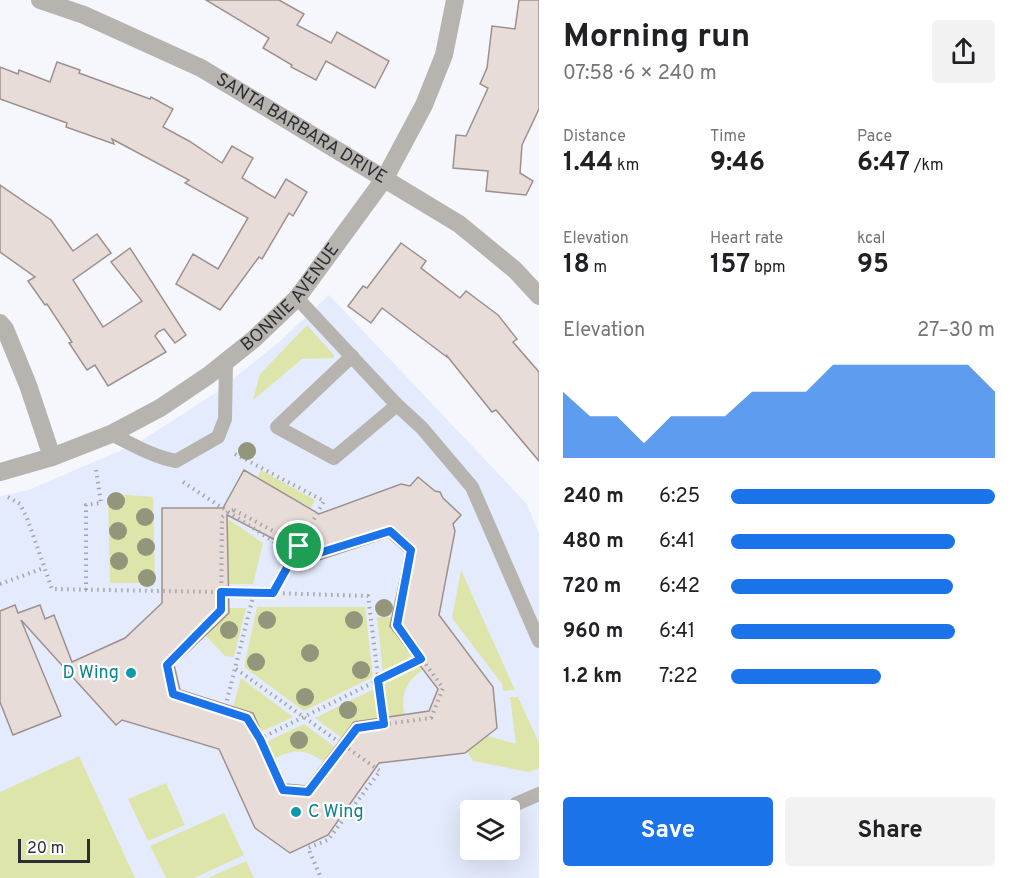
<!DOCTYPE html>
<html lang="en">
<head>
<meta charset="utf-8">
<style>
	body { margin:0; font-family:Overpass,sans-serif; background:#f2f2f2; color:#202124; height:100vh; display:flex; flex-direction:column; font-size:22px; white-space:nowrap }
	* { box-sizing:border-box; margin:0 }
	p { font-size:20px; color:#757577 }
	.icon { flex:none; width:33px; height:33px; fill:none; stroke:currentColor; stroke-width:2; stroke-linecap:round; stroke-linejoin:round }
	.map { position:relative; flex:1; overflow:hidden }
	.panel { display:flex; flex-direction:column; background:#fff; width:480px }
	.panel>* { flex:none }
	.controls { position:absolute; left:460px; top:800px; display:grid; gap:12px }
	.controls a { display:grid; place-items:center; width:60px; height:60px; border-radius:6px; background:#fff; box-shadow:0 6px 24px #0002; font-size:30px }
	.scale { position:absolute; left:18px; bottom:15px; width:72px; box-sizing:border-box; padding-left:6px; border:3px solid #2c2e31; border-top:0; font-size:16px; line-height:21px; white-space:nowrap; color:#2c2e31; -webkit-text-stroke:4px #fff; paint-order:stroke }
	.pin { position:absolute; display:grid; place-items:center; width:51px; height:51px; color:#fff; margin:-26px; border:3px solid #fff; border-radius:50%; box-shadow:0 2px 6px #0007 }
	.round { display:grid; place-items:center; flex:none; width:63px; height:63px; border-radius:6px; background:#f2f2f2 }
	.overview { display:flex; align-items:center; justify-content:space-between; height:102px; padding:0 24px }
	h1 { font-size:33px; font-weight:700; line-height:45px }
	.figures { display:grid; grid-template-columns:repeat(3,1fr); gap:9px; height:102px; padding:6px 24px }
	.figures div { display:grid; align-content:center }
	.figures b { font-size:26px; font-weight:700 }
	.figures small { font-size:16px; font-weight:400 }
	.figures p { font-size:16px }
	.chart { height:168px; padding:12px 24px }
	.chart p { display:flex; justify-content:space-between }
	.chart svg { width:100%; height:108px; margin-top:6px; fill:#1a73e8; opacity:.7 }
	.cta { display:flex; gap:12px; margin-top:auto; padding:12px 24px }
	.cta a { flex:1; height:69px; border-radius:6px; background:#1a73e8; color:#fff; font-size:24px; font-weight:700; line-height:69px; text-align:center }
	.cta a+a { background:#f2f2f2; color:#202124 }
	ul { padding:0 24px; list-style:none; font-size:20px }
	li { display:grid; grid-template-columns:96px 72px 1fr; align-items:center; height:45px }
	li i { height:15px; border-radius:8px; background:#1a73e8 }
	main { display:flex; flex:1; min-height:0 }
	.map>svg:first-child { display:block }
	.built { fill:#e4ebfc; fill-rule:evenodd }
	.green { fill:#dee5ab }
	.building { fill:#e8dcd9; stroke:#9d918f; stroke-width:1.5; fill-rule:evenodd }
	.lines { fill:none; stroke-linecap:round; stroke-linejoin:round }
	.path { stroke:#a3a5aa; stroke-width:4; stroke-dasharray:1.5 4.5; stroke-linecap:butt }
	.lane { stroke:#b7b4b0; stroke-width:14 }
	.street { stroke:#b7b4b0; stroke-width:18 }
	.tree { fill:#93967a }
	.route-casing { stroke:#fff; stroke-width:12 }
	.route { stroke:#1a73e8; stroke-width:8 }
	.culture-dot { fill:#0f9aa8; stroke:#fff; stroke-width:2 }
	.labels { text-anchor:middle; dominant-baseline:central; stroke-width:4.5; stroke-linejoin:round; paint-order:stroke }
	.street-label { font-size:18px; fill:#2c2e31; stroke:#fff }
	.culture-label { font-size:18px; fill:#0d838f; stroke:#fff; text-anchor:end }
</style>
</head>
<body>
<main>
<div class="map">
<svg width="539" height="878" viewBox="0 0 539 878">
	<rect width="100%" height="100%" fill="#f5f7fd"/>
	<!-- built -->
	<path class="built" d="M329,295L527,504L539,534V878H0V496L28,490L136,444L217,392L279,342ZM471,810H510V849H471Z"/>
	<!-- green -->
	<g class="green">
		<path d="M307,325L334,355V358L302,359L253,400L260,374Z"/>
		<path d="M261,470L315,500L311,508L257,478Z"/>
		<path d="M129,495L153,497L155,583H110L108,496Z"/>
		<path d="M227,518L263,543L253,584H228Z"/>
		<path d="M461,570L515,690L503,691L502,684L452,618Z"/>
		<path d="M257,607H365L373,677L304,711L244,667Z"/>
		<path d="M228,608H246L234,657L225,656L205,635L229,613Z"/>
		<path d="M377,617H392L390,626L413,657L383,672Z"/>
		<path d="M420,666L423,670C406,681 400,695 405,715L389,717L384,684Z"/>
		<path d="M241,678L293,717L261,732L233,707Z"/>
		<path d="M374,689L378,719L354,722L342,738L315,718Z"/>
		<path d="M510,697H518L539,743V768L529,772L473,761L467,751L487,736L516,744Z"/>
		<path d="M304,724L335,747L324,762C307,749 293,748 274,759L266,742Z"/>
		<path d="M79,756L135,878H0V792Z"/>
		<path d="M166,783L185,825L148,841L128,799Z"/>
		<path d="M224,813L244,855L194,878H166L150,846Z"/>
		<path d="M246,861L254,878H208Z"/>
	</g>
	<!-- building -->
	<g class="building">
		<path d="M206,0H279L304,14L297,25L331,43L337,32L389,61L375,88L326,61L316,80L291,67L292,65L263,48L269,38Z"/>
		<path d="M519,0H539V109L522,145L520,173L533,181L526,195L486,191L488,171L453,168L456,135L466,136L488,88L480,84L487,68L492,26L515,29Z"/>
		<path d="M57,62L80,70L79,73L150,99L151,97L173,109L163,127L189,141L222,163L232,146L253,158L242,178L275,198L286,179L307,192L293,216L289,213L262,259L259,257L220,310L176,284L193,254L218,269L248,218L185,183L189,180L112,139L114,144L66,127L67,123L0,99V67L18,74L19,70L50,82Z"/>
		<path d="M0,185L51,220L73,251L97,234L111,253L73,280L103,327L142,301L111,262L130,248L186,335L175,343L164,329L158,332L155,336L166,352L108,386L95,365L87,370L69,343L72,342L47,304L45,305L28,281L35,277L0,252Z"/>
		<path d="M401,243L426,261L421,268L460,298L466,291L498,315L517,339L513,342L539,372V461L496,410L492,412L447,356V357L382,308L371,323L348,306L363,286L367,288Z"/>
		<path d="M244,470L319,514L401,484L410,486L418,477L435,491L440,492L443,498L461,515L453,524L455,531L439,615L493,687L497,728L465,753L379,763L328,835L290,853L255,828L219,749L122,720L116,725L21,620L61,716L13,735L0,702V611L15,605L18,613L40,605L45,619L54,615L72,662L125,638L162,603V508H223ZM227,515L316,561L388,537L406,553L390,626L438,689L429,711L354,722L306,786L285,784L253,713L180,690L174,665L229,613Z"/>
	</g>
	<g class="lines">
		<!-- path -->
		<g class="path">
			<path d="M235,454L324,501L273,593"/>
			<path d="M183,482L294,555"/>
			<path d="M8,497L20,504L27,518L52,589L273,593L368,596L384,724"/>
			<path d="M234,510L316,554L390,531L411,550L397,625L443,688L431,718L357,728L308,792L283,790L259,739L247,718L173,694L167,665L221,610L222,517L228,512Z"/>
			<path d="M0,584L44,568"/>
			<path d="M86,590V505L101,503L96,469"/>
			<path d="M236,669L380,771L328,840L308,848L321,878"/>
			<path d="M224,712L254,593"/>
			<path d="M259,739L421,659"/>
		</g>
		<!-- lane -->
		<g class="lane">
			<path d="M297,298L397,405L422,428L472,487L539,641"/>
			<path d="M352,356L277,427L334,458L397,405"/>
			<path d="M111,434C132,444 153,457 176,461L218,437L225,419L226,361"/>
			<path d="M516,804L539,794"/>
		</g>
		<!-- street -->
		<g class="street">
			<path id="s1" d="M40,0L84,15L201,68L459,224L515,270L539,296"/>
			<path d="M0,323L5,329L28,385L52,457"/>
			<path id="s2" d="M0,472L52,457L111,434L160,408L209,375L254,339L297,298L385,178L424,105L444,55L455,0"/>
		</g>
	</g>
	<!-- trees -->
	<g class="tree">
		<circle cx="247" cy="451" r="9"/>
		<circle cx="116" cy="501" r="9"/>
		<circle cx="145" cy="517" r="9"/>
		<circle cx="118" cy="531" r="9"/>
		<circle cx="146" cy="547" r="9"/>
		<circle cx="119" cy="561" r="9"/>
		<circle cx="147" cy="578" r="9"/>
		<circle cx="384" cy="608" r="9"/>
		<circle cx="267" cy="620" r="9"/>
		<circle cx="354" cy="620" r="9"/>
		<circle cx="229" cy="630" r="9"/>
		<circle cx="310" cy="653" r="9"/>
		<circle cx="256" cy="662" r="9"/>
		<circle cx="361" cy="670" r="9"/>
		<circle cx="305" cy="697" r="9"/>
		<circle cx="348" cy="710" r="9"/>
		<circle cx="299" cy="740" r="9"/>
	</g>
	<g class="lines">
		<defs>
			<path id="route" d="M390,531L411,550L397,625L421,659L378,680L384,724L357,728L308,792L283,790L260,739L247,718L173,694L167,665L221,610V592L273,593L299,546L316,554Z"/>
		</defs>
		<!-- route casing -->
		<use href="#route" class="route-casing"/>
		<!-- route -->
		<use href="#route" class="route"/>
	</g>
	<!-- markers -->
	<g class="culture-dot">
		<circle cx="131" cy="673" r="6"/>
		<circle cx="296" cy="812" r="6"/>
	</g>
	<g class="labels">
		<!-- street labels -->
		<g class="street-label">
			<text stroke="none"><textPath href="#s1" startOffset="292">SANTA BARBARA DRIVE</textPath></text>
			<text stroke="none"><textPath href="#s2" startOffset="345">BONNIE AVENUE</textPath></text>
		</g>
		<!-- culture labels -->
		<g class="culture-label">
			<text x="119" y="673">D Wing</text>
			<text x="308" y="812" text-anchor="start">C Wing</text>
		</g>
	</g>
</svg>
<div class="controls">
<a><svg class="icon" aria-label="layers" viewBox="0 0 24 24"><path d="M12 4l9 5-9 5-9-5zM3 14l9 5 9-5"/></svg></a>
</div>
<div class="scale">20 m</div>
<div class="pin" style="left:299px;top:546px;background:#1e9e55"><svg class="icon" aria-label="arrive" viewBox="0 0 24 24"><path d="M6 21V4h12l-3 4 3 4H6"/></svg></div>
</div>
<section class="panel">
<div class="overview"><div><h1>Morning run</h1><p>07:58 · 6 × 240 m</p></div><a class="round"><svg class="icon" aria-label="share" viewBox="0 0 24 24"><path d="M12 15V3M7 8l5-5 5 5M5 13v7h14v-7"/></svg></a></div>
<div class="figures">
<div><p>Distance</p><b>1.44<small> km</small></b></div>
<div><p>Time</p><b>9:46</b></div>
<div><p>Pace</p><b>6:47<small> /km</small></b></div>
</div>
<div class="figures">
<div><p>Elevation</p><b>18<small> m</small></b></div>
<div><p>Heart rate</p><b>157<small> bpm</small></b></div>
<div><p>kcal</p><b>95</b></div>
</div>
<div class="chart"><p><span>Elevation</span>27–30 m</p>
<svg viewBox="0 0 160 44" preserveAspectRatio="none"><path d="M0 44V17L10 27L20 27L30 38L40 27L50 27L60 27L70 17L80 17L90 17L100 6L110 6L120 6L130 6L140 6L150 6L160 17V44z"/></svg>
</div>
<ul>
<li><b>240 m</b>6:25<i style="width:100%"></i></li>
<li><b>480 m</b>6:41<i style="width:85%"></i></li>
<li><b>720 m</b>6:42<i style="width:84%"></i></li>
<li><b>960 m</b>6:41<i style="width:85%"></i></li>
<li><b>1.2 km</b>7:22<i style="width:57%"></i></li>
</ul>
<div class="cta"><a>Save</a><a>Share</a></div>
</section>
</main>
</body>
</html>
